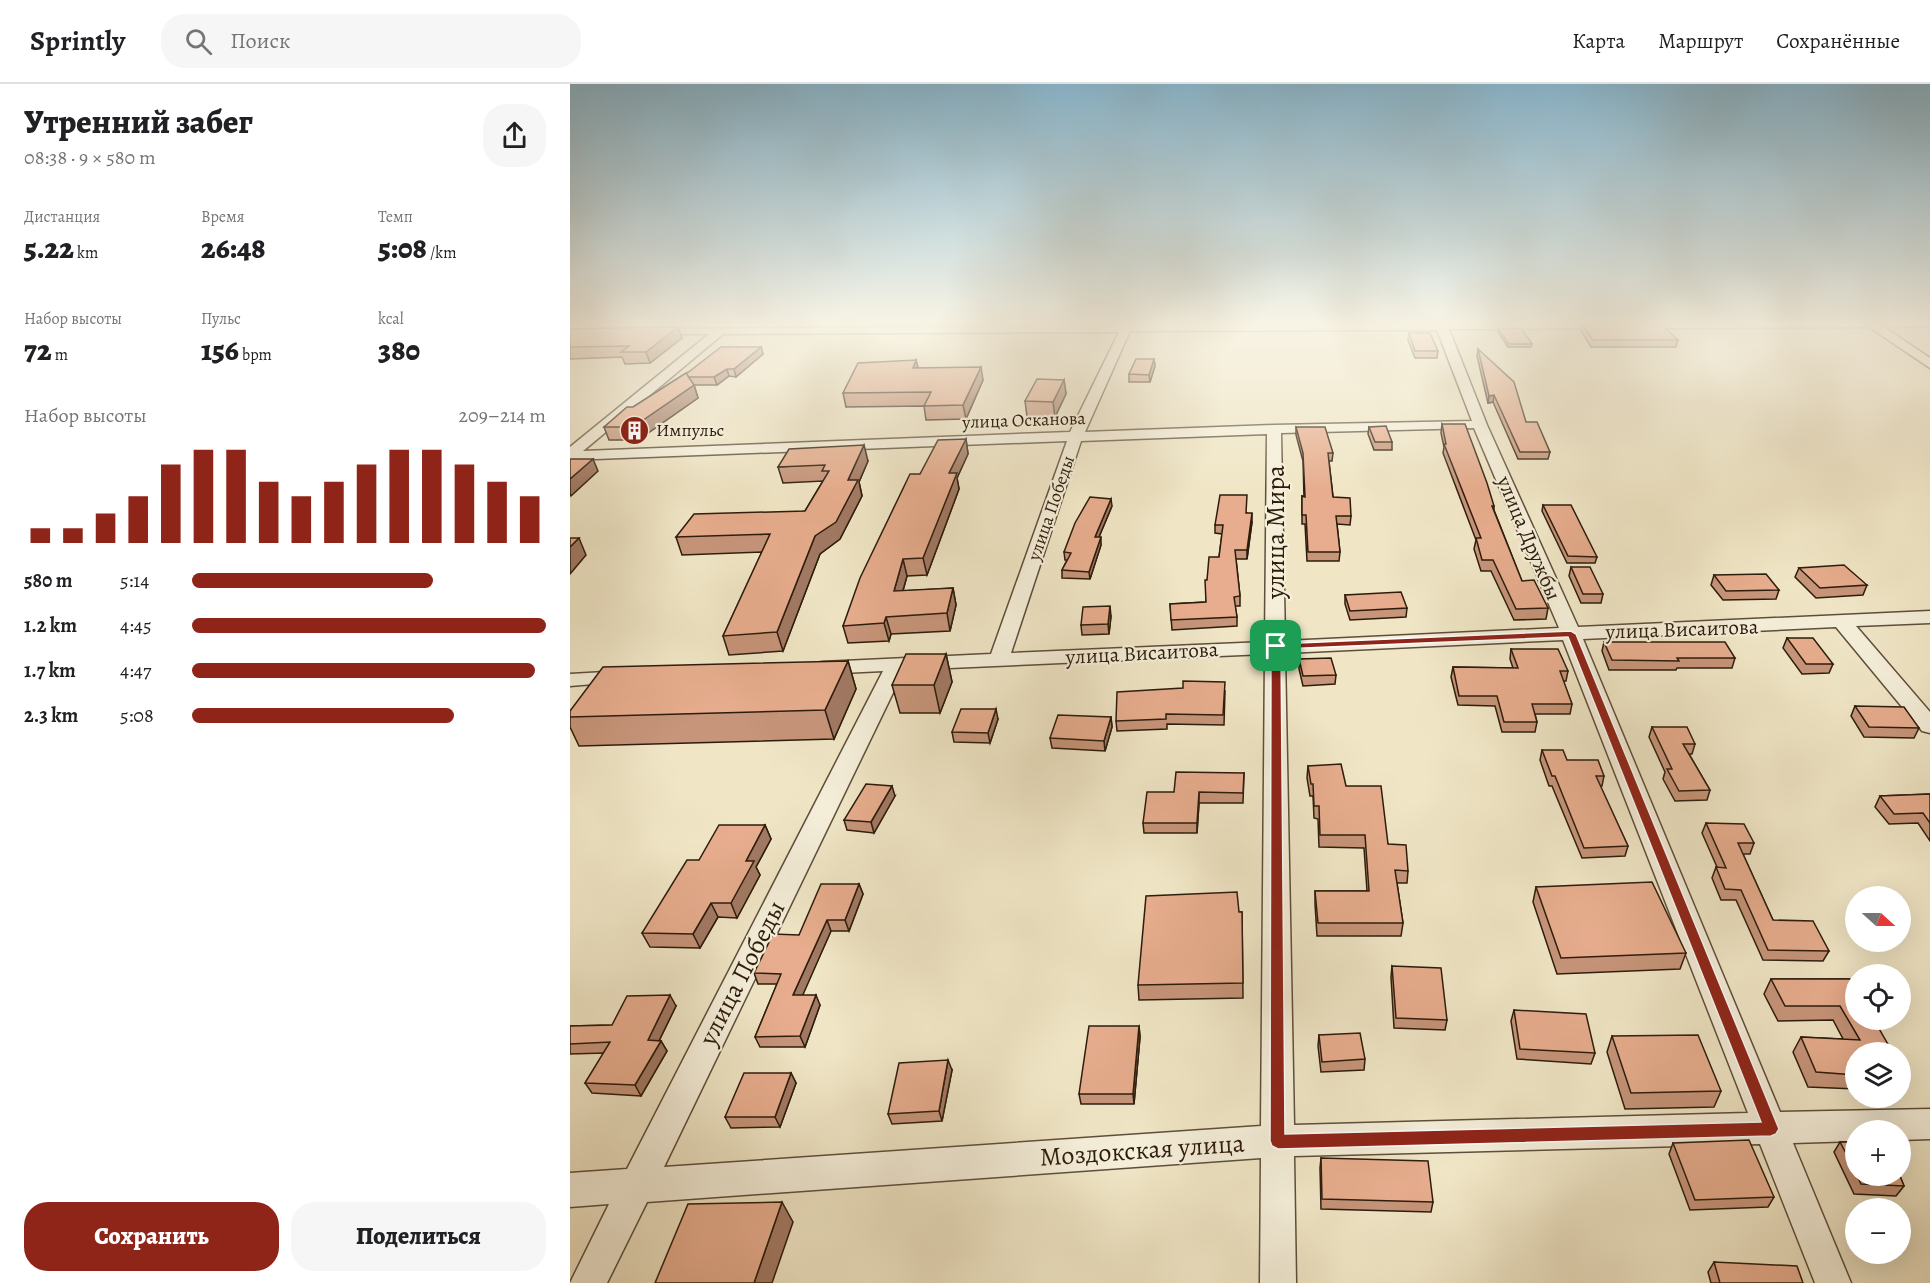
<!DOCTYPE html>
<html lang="ru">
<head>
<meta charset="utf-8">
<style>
	body { margin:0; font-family:Alegreya,serif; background:#f6f6f6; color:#202124; height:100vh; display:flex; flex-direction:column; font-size:22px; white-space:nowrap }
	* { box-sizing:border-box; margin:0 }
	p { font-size:20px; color:#757577 }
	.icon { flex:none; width:33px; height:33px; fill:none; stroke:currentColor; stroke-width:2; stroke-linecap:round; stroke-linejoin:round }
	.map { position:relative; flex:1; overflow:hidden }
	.sheet { display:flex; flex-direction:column; background:#fff; width:570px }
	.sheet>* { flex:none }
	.needle { width:39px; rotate:111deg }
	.buttons { position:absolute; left:1275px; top:802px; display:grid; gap:12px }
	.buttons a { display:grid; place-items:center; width:66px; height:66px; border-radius:50%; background:#fff; box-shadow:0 6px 24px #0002; font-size:30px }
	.pin { position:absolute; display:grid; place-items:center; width:51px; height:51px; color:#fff; margin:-26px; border-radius:12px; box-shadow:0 3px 9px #0006 }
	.round { display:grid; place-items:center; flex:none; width:63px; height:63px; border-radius:24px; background:#f6f6f6 }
	.summary { display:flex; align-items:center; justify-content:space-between; height:102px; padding:0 24px }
	h1 { font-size:33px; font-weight:800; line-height:45px }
	.metrics { display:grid; grid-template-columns:repeat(3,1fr); gap:9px; height:102px; padding:6px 24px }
	.metrics div { display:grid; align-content:center }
	.metrics b { font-size:30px; font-weight:800 }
	.metrics small { font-size:16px; font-weight:400 }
	.metrics p { font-size:16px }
	.chart { height:168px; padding:12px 24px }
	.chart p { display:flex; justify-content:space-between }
	.chart svg { width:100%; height:108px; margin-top:6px; stroke:#8f2418; stroke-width:6 }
	.primary-button { display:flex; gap:12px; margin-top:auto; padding:12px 24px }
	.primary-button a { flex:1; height:69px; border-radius:24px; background:#8f2418; color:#fff; font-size:24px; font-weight:800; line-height:69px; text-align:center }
	.primary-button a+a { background:#f6f6f6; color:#202124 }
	ul { padding:0 24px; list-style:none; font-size:20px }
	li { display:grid; grid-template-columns:96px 72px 1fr; align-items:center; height:45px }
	li i { height:15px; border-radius:8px; background:#8f2418 }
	header { display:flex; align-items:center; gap:36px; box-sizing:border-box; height:84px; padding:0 30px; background:#fff; border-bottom:2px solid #e0e0e0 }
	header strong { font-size:28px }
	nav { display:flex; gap:33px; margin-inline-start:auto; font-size:21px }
	.search { width:420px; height:54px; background:#f6f6f6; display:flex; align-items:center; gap:15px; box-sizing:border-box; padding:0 21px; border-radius:24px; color:#757577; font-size:22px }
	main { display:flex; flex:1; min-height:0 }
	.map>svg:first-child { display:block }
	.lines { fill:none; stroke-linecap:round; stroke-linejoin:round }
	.minor-casing { stroke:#5e4e3a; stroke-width:3 }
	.minor { fill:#f5efda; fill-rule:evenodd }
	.wall { fill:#c7957a; stroke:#2d1c0c; stroke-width:1.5 }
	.shaded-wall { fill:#a27963; stroke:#2d1c0c; stroke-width:1.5 }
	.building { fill:#e7ad8e; stroke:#2d1c0c; stroke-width:1.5 }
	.route { fill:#8f2418; stroke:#fff; stroke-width:1.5; fill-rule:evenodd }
	.labels { text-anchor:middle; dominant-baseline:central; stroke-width:4.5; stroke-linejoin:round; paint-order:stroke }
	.far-street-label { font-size:18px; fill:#2d1c0c; stroke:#f5efda }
	.far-poi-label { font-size:18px; fill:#2d1c0c; stroke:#f5efda; text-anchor:start }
	.street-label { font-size:21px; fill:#2d1c0c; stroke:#f5efda }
	.near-street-label { font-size:26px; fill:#2d1c0c; stroke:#f5efda }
</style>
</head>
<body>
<header>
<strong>Sprintly</strong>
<div class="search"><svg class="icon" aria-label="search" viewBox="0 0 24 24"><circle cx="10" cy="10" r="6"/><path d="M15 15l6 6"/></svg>Поиск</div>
<nav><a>Карта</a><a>Маршрут</a><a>Сохранённые</a></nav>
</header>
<main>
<section class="sheet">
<div class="summary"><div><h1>Утренний забег</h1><p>08:38 · 9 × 580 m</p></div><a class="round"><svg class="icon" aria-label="share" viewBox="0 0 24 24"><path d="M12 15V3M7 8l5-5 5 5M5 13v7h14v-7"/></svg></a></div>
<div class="metrics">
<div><p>Дистанция</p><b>5.22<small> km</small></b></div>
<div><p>Время</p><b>26:48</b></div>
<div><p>Темп</p><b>5:08<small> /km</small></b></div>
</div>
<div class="metrics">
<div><p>Набор высоты</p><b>72<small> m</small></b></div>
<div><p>Пульс</p><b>156<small> bpm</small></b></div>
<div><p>kcal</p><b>380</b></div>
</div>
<div class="chart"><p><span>Набор высоты</span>209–214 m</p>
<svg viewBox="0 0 160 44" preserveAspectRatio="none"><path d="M5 44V38M15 44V38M25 44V32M35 44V25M45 44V12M55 44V6M65 44V6M75 44V19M85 44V25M95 44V19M105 44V12M115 44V6M125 44V6M135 44V12M145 44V19M155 44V25"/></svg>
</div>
<ul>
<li><b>580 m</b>5:14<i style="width:68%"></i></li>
<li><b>1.2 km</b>4:45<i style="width:100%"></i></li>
<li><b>1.7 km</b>4:47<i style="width:97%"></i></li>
<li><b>2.3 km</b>5:08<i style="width:74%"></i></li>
</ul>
<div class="primary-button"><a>Сохранить</a><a>Поделиться</a></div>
</section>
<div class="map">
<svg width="1360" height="1199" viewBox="0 0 1360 1199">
	<rect width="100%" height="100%" fill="#f0e6c6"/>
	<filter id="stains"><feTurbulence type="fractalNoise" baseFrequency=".00333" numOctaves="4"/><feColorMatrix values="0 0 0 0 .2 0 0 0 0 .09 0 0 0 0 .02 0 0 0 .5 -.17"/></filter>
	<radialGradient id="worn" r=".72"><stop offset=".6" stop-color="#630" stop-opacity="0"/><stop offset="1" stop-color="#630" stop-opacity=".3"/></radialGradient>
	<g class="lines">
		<defs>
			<g id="minor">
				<path d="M874,239H1360V242L1314,243L1360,274V284L1299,243L879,245L917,341L1008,543L1360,527V539L1286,542L1360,628V649L1352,647L1266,543L1013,555L1210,1028L1360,1025V1055L1330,1056V1047H1286V1057L1223,1059L1281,1199H1245L1190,1060L724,1072L726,1199H690L691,1074L77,1118L37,1199H0L39,1120L0,1123V1089L57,1085L313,587L252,590L245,588L242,584L245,580L252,578L421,570L497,357L0,376V363L139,250H83L79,249V245ZM867,246L902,337L704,341L515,348L560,247ZM549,248L500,348L13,367L153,250ZM904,344L989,544L715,557L711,349ZM697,350L695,558L441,569L511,357ZM993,556L1178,1029L724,1041L715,569ZM695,570L691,1042L94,1083L334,586Z"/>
				<path d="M53,587L60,589L63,593L60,597L0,602V590Z"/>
			</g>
		</defs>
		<!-- minor casing -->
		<use href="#minor" class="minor-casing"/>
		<!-- minor -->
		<use href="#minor" class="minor"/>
	</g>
	<!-- wall -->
	<g class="wall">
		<path d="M1012,241L1108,256L1106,263H1021L1011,247Z"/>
		<path d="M108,243L112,254L80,279L55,280L52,273L0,275V245Z"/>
		<path d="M928,245L962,260L961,263H938L928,248Z"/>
		<path d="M839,249L868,267L867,274H845L838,256Z"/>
		<path d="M191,263L193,270L166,293L159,292L147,301H124L128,314L68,356H39L34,343L63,323L116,289Z"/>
		<path d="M908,265L956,338L980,368L978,375H948L923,318L918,319L907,272Z"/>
		<path d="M584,275L585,282L580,298H559V290Z"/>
		<path d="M346,276L348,284L413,296L396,335L356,336L354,322L276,323L273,309Z"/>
		<path d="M494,296L496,310L485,333L457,332L455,317Z"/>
		<path d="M872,340L924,422V426L952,497L978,524L976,535L944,536L921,487H911L904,465L906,456L873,369L874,363L871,349Z"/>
		<path d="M726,343L763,369L762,377H759L763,413L781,432L780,441L767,440L770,468L769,477H737L735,440H732V412L734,413L733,377L726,351Z"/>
		<path d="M799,343L822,358V366H804L798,350Z"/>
		<path d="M396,355L398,370L387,394L389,405L357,491L337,492L333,507L383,504L386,521L380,547L321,550L319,557L278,559L273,542L350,390Z"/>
		<path d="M298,377L289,398L292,412L270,455L250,470L213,567L159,571L153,552L192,468L112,471L106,453L235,427L253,397L213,399L208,383Z"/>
		<path d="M973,421L1027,473L1025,479H997L972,427Z"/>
		<path d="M542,422L529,453L531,461L520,495L492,494V486L497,476H495L494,468Z"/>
		<path d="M677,429L682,438L677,475H666L670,512V522H665L667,533V542L602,546L600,520L636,518L637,496L649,473L652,450L645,449V441Z"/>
		<path d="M1001,483L1033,510L1031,519H1011L999,492Z"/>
		<path d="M1229,484L1297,501L1293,511L1246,514L1225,493Z"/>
		<path d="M1144,491L1209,506L1206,515L1153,516L1141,501Z"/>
		<path d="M775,511L837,524L836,533L780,536L775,520Z"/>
		<path d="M541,532L539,550L512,551L511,541Z"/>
		<path d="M1217,554L1263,580L1259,589L1232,590L1213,564Z"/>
		<path d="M1034,558L1165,574L1162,584H1107L1106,586H1039L1032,567Z"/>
		<path d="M941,565L998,587L996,597H993L1002,620L1000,630H965L967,638L965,648H932L925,622L888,621L881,593L883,583L943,584L940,575Z"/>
		<path d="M376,570L382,598L370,629H330L322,601Z"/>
		<path d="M729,575L766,591L765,600L733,602L729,585Z"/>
		<path d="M278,577L286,605L264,655L9,662L0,643V627Z"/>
		<path d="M613,604L655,607L654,641L597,640V645L547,647L546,637Z"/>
		<path d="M1285,622L1349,644L1344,654L1294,653L1281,632Z"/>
		<path d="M541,633L542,643L535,667L482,664L480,654Z"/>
		<path d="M428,635L420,659L384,658L382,648Z"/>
		<path d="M1082,643L1125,660L1122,670H1119L1140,706L1137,716L1105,717L1093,695L1095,688L1079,653Z"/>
		<path d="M972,666L1034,692L1032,702H1030L1058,762L1055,772L1012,774L982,702H979L970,676Z"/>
		<path d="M738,682L776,702L838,787L837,799H827L833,839L831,852H747L745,820V807H797L794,764L749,763L748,735L744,734L743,712H740L737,694Z"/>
		<path d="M674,689L673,719H629L627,749H574L573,739L604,708Z"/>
		<path d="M1360,710V757L1348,739L1319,740L1305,723L1310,712Z"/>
		<path d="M325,712L304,749L277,746L274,736Z"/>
		<path d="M1136,739L1184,759L1180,770H1173L1203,836L1259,867L1253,877L1193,876L1166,816H1151L1142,794L1146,783H1147L1132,749Z"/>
		<path d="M195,741L201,755L186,783L190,791L167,834L148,833L130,864L80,863L72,849L129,776Z"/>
		<path d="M289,800L293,810L279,847H261L232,911L250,921L235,963H190L185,953L207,900H188L184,889Z"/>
		<path d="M966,803L1116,869L1110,885L987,890L963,818Z"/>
		<path d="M669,828H672L673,914L569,916L568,901Z"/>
		<path d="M822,882L877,936L875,946L824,944L821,893Z"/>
		<path d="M1201,895H1280L1304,936L1286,969V1005L1238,1003L1223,968L1231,953L1273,955L1263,936L1208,937L1194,910Z"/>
		<path d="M106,922L89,957H91L97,967L71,1012L22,1009L15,999L34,969L0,970V942L42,941Z"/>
		<path d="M944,926L1025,969L1021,980L947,975L941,937Z"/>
		<path d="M569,942L570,953L564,1020H511L509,1010Z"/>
		<path d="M749,951L795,975L794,986L751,988L748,962Z"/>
		<path d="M1042,952L1151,1007L1144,1023L1055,1025L1037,968Z"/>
		<path d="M1330,983L1339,998L1330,1010Z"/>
		<path d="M382,986L372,1037L322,1040L318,1030Z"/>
		<path d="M221,989L226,999L210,1043L161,1044L155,1033Z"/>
		<path d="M1270,1058H1286V1092H1330L1334,1102L1326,1112L1284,1110L1264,1068Z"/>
		<path d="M1103,1059L1204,1113L1198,1123L1120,1126L1099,1070Z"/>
		<path d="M751,1074L863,1118L861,1128L751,1125L750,1084Z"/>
		<path d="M1144,1178L1233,1199H1141L1138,1188Z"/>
	</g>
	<!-- shaded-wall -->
	<g class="shaded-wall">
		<path d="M108,243L112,254L80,279L76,268Z"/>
		<path d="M191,263L193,270L166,293L164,285Z"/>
		<path d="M584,275L585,282L580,298L579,291Z"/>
		<path d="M346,276L349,289L343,284Z"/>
		<path d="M411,283L413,296L396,335L393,321Z"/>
		<path d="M157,285L159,292L147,301L144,293Z"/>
		<path d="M494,296L496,310L485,333L483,318Z"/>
		<path d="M124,301L128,314L68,356L63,343Z"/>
		<path d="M924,311L923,318L918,319L919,312Z"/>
		<path d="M396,355L398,370L387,394L389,405L357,491L353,474L379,389Z"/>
		<path d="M294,361L298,377L289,398L292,412L270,455L250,470L213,567L207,548L245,452L278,396Z"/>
		<path d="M23,375L28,387L1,412L0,409V395Z"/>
		<path d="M541,415L542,422L526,460L525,453Z"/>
		<path d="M682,429V438L677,475V466Z"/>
		<path d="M531,453V461L520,495L519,488Z"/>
		<path d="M9,454L16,471L0,490V463Z"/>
		<path d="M333,475L337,492L328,524L324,507Z"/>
		<path d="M383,504L386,521L380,547L377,529Z"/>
		<path d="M540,522L541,532L539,550L538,540Z"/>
		<path d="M316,533L321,550L319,557L314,539Z"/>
		<path d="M376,570L382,598L370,629L364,601Z"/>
		<path d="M278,577L286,605L264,655L255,626Z"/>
		<path d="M426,625L428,635L420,659L418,649Z"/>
		<path d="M541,633L542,643L535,667L534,657Z"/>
		<path d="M322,702L325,712L304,749L301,738Z"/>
		<path d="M629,708V719L627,749V739Z"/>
		<path d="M195,741L201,755L186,783L190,791L167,834L161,819L176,777Z"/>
		<path d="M289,800L293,810L279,847L275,836Z"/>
		<path d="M141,819L148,833L130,864L123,850Z"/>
		<path d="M257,836L261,847L228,922L223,911Z"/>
		<path d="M100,911L106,922L84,967L78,956Z"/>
		<path d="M246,911L250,921L235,963L230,952Z"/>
		<path d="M569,942L570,953L564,1020L563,1010Z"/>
		<path d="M91,957L97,967L71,1012L65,1001Z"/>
		<path d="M378,976L382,986L372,1037L369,1027Z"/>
		<path d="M221,989L226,999L210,1043L205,1033Z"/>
		<path d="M212,1118L223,1138L202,1199H184Z"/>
	</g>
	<!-- building -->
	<g class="building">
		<path d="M1091,240L1108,256H1023L1012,241Z"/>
		<path d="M108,243L76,268H51L59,262L0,263V245Z"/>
		<path d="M951,244L962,260H939L928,245Z"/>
		<path d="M839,249H860L868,267H845Z"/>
		<path d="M151,263H191L164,285H157L144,293H119L116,290Z"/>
		<path d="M908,265L944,298L956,338H967L980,368H950L924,311L919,312Z"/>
		<path d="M566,275H584L579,291L559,290Z"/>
		<path d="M346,276L343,284L411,283L393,321L354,322L361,308L273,309L288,279Z"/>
		<path d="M116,289L124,301L63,343H34L57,323H63Z"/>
		<path d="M467,295L494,296L483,318L455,317Z"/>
		<path d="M872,340H895L917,399L924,422H922L952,497L964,496L978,524L946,525L923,476H912L906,454H911L874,360H876Z"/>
		<path d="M816,342L822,358H805L799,343Z"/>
		<path d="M726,343H755L763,369H758L763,413L780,414L781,432H766L770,468H738L736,431H732V412L735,413L733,369Z"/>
		<path d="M396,355L379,389H387L353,474L333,475L324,507L383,504L377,529L316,533L314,539L273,542L290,494L340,390H350L368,356Z"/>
		<path d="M294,361L278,396H288L266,438L245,452L207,548L153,552L200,450L106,453L124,430L235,427L259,387H252L255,381L208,383L219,365Z"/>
		<path d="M0,375H23L0,395Z"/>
		<path d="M650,411H677L676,429H682L677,466H665L670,512L664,513L667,533L601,536L600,520L636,518L635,496H637L639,473H649L653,441H645Z"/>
		<path d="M520,413L541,415L525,453H531L519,488L492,486L501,469L494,468L505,439Z"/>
		<path d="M973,421H1001L1027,473L998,472Z"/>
		<path d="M0,454H9L0,463Z"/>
		<path d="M1274,481L1297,501L1250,504L1229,484Z"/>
		<path d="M1001,483H1020L1033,510H1013Z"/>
		<path d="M1196,490L1209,506L1156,507L1144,491Z"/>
		<path d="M831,508L837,524L780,527L775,511Z"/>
		<path d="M540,522L538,540L511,541L513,523Z"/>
		<path d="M1217,554H1243L1263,580H1236Z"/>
		<path d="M1034,558H1155L1165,574H1107L1109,577L1042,576Z"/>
		<path d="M941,565H988L998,587H990L1002,620H962L967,638H934L927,612H889L883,583L948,584Z"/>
		<path d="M336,570H376L364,601H322Z"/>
		<path d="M761,574L766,591L733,592L729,575Z"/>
		<path d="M278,577L255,626L0,633V627L33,583Z"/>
		<path d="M613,597L655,598L653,631L596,630V635L546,637L547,608L613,604Z"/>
		<path d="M1285,622L1334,623L1349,644L1299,643Z"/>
		<path d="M391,625H426L418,649L382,648Z"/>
		<path d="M488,631L541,633L534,657L480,654Z"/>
		<path d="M1082,643H1117L1125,660H1113L1140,706L1109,707L1097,685H1102Z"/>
		<path d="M972,666H993L997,676H1028L1034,692H1026L1058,762L1014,764L985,692H982Z"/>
		<path d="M771,680L776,702H811L818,760L836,761L838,787L825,786L833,839H748L745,807H799L795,751H750L749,722H744L743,700H741L738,682Z"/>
		<path d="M606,688L674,689L673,709L629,708L627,739H573L577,708H604Z"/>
		<path d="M296,700L322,702L301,738L274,736Z"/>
		<path d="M1360,710V739L1353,729L1324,730L1310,712Z"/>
		<path d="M1136,739L1174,740L1184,759H1168L1203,836L1243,837L1259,867L1198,866L1171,806L1155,805L1146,783L1156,784Z"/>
		<path d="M149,741H195L176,777H184L161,819H141L123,850L72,849L117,776H129Z"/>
		<path d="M1082,798L1116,869L991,874L966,803Z"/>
		<path d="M251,800H289L275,836H257L223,911H246L230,952L185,953L211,890L184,889L203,850L229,851Z"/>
		<path d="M667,808L669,828H672L673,899L568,901L576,812Z"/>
		<path d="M822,882L871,884L877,936L826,934Z"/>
		<path d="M1201,895H1280L1286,903V936H1304L1323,969H1286V991L1246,988L1231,953L1290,956L1270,922H1215Z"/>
		<path d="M100,911L78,956L91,957L65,1001L15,999L40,958L0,960V942L42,941L57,912Z"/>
		<path d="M944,926L1016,930L1025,969L950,965Z"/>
		<path d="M519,942H569L563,1010H509Z"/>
		<path d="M790,949L795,975L752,978L749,951Z"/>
		<path d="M1128,951L1151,1007L1061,1009L1042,952Z"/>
		<path d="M378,976L369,1027L318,1030L329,979Z"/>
		<path d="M1330,983L1339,998H1330Z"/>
		<path d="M174,989H221L205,1033H155Z"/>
		<path d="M1179,1056L1204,1113L1125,1116L1103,1059Z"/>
		<path d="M1270,1058H1286V1088Z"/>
		<path d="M751,1074L858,1077L863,1118L752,1115Z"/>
		<path d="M1287,1092H1330L1334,1102L1291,1100Z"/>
		<path d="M212,1118L184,1199H85L118,1120Z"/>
		<path d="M1144,1178L1227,1182L1233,1199H1150Z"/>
	</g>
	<!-- sky -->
	<linearGradient id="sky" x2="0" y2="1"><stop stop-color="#89b9d2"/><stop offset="0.59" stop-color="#f8f4e5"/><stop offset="1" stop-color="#f8f4e5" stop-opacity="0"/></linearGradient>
	<rect width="1360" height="406" fill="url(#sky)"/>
	<!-- route -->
	<path class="route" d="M1001,547L1006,550L1209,1045L1206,1050L1201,1052L708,1065L702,1062L700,1057L701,562L706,560ZM998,553L1191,1038L715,1050L711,565Z"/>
	<!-- icons -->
	<defs>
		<symbol id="building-disc" viewBox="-11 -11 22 22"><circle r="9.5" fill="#8f2418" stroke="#f5efda"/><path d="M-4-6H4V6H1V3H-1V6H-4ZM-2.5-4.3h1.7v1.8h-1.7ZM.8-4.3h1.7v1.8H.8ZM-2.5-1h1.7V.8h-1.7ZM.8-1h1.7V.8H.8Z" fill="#fff"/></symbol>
	</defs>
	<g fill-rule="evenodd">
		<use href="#building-disc" x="48" y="330" width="33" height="33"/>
	</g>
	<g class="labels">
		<!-- far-street labels -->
		<g class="far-street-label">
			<text transform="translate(454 336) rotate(-2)">улица Осканова</text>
			<text transform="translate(481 424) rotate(-71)">улица Победы</text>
		</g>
		<!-- far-poi labels -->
		<g class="far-poi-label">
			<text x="86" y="346">Импульс</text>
		</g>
		<!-- street labels -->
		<g class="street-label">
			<text transform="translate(959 454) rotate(67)">улица Дружбы</text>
			<text transform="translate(1112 545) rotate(-2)">улица Висаитова</text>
			<text transform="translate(572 569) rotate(-3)">улица Висаитова</text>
		</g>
		<!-- near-street labels -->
		<g class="near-street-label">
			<text transform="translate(705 448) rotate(-90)">улица Мира</text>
			<text transform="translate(172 889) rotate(-63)">улица Победы</text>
			<text transform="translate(572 1066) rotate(-4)">Моздокская улица</text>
		</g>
	</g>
	<rect width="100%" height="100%" filter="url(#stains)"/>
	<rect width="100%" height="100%" fill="url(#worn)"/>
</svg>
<div class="buttons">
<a><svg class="needle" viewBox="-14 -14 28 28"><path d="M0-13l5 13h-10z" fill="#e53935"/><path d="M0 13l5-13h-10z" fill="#757577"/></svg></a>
<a><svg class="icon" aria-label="locate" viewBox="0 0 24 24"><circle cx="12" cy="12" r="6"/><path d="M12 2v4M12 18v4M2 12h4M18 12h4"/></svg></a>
<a><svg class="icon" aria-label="layers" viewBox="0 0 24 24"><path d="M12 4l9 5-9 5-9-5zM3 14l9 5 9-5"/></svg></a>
<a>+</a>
<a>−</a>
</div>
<div class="pin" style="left:706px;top:562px;background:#1e9e55"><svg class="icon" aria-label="arrive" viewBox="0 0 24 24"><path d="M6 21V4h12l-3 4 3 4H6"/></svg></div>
</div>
</main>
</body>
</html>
